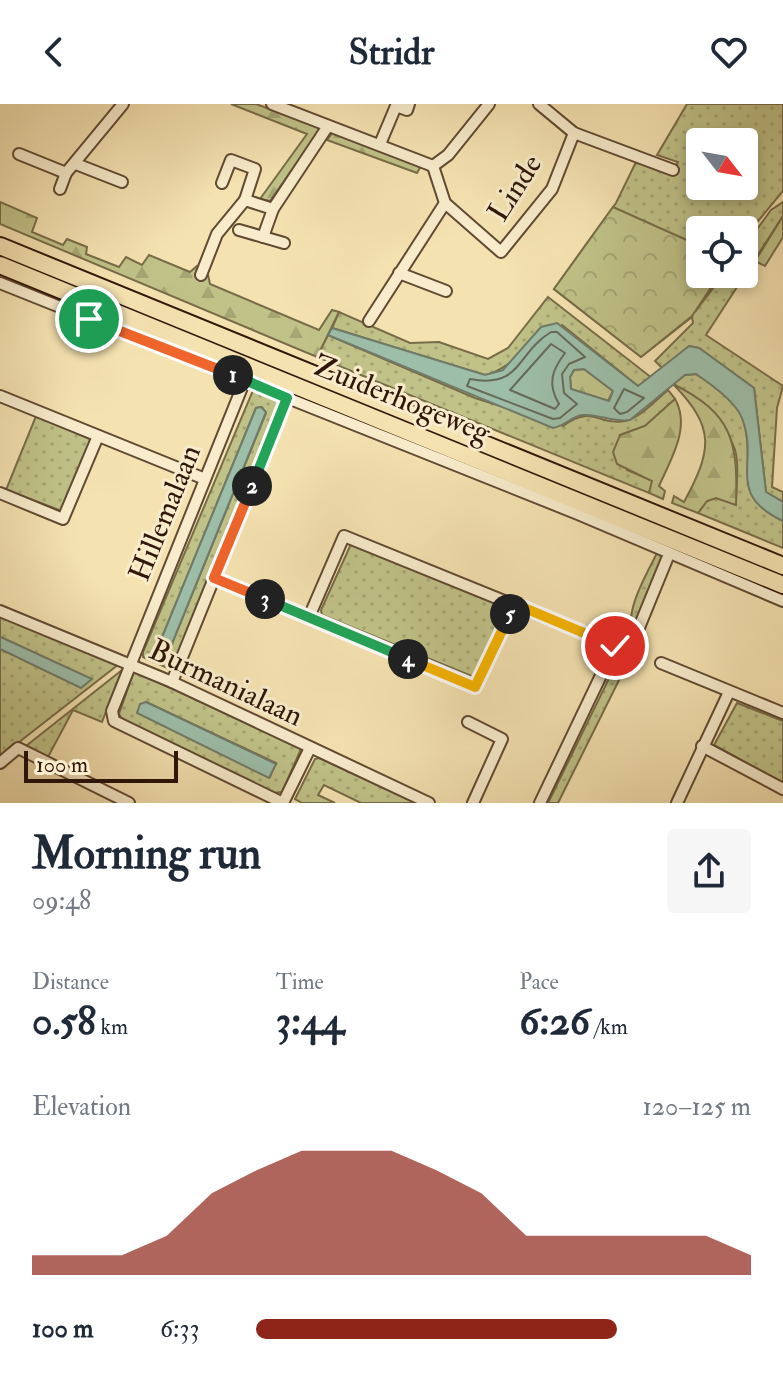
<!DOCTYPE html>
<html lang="en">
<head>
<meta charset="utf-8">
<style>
	body { margin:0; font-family:"IM FELL Double Pica",serif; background:#f6f6f7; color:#1f2937; height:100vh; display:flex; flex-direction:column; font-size:30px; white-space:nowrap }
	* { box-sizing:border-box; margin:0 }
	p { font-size:26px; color:#747a83 }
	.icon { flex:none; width:44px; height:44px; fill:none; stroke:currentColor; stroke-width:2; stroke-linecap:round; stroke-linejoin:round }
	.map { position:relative; height:699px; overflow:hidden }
	.sheet { display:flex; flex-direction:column; background:#fff; flex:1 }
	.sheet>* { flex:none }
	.needle { width:52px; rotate:121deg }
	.tools { position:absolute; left:686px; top:24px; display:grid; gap:16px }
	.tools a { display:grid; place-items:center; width:72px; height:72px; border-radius:8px; background:#fff; box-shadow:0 4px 12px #0003; font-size:40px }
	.scale { position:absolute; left:24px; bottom:20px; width:154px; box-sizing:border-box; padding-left:8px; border:4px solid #301709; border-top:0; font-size:22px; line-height:28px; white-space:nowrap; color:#301709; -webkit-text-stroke:6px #f8eccc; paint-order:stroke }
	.pin { position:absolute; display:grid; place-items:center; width:68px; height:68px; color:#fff; margin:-34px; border:4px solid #fff; border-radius:50%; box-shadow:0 2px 8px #0007 }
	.km { position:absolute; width:40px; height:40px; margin:-20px; border-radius:50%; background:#222; color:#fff; font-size:22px; line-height:40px; text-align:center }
	.round { display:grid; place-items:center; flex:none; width:84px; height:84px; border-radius:8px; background:#f6f6f7 }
	.head { display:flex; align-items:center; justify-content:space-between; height:136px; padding:0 32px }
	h1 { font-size:44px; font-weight:700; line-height:60px }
	.metrics { display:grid; grid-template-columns:repeat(3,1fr); gap:12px; height:136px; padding:8px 32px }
	.metrics div { display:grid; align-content:center }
	.metrics b { font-size:40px; font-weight:700 }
	.metrics small { font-size:22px; font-weight:400 }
	.metrics p { font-size:22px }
	.chart { height:224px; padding:16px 32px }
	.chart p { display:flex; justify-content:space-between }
	.chart svg { width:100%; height:144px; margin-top:8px; fill:#8f2418; opacity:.7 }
	ul { padding:0 32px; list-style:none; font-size:26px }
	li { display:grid; grid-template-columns:128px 96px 1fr; align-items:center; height:60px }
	li i { height:20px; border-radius:10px; background:#8f2418 }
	header { display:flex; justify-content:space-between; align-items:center; height:104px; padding:0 32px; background:#fff; font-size:36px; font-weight:700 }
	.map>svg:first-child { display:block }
	.grass { fill:url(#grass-dots); stroke:#786c48; stroke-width:2; fill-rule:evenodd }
	.forest { fill:url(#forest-firs); stroke:#786c48; stroke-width:2 }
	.park { fill:url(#park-crowns); stroke:#786c48; stroke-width:2 }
	.water { fill:#9dbea9; stroke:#717b69; stroke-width:2; fill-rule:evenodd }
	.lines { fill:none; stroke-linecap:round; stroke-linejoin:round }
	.shore { stroke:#666a59; stroke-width:2 }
	.street-casing { stroke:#614a33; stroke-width:14 }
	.primary-casing { stroke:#301709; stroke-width:20 }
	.street { stroke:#f8eccc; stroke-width:10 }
	.primary { stroke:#f5e2b1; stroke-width:16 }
	.split-1-casing { stroke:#fff; stroke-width:16 }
	.split-2-casing { stroke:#fff; stroke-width:16 }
	.split-3-casing { stroke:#fff; stroke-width:16 }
	.split-4-casing { stroke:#fff; stroke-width:16 }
	.split-5-casing { stroke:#fff; stroke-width:16 }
	.split-6-casing { stroke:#fff; stroke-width:16 }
	.split-1 { stroke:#f0652b; stroke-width:10 }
	.split-2 { stroke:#22a559; stroke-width:10 }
	.split-3 { stroke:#f0652b; stroke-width:10 }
	.split-4 { stroke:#22a559; stroke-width:10 }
	.split-5 { stroke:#f5b400; stroke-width:10 }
	.split-6 { stroke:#f5b400; stroke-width:10 }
	.labels { text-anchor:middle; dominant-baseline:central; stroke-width:6; stroke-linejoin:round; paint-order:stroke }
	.street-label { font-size:30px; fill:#301709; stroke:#f8eccc }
</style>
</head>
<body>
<header><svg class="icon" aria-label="back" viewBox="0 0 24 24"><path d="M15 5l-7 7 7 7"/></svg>Stridr<svg class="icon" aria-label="heart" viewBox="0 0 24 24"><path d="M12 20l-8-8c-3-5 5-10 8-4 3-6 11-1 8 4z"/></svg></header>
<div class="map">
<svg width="783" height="699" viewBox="0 0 783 699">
	<defs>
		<pattern id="grass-dots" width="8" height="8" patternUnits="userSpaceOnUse" patternTransform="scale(2)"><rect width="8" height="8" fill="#c0c288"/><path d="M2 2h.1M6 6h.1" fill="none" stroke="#a5a674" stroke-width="1.8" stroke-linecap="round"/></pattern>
		<pattern id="forest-firs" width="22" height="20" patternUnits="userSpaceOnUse" patternTransform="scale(2)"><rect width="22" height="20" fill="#c0c288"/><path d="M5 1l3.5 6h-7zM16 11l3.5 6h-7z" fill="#a5a674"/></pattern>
		<pattern id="park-crowns" width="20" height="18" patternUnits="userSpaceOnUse" patternTransform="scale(2)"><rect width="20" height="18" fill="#c0c288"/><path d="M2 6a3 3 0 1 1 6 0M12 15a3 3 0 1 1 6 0" fill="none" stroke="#a5a674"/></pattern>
	</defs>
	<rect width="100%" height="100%" fill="#f5e2b1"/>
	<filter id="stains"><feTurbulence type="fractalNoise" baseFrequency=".0025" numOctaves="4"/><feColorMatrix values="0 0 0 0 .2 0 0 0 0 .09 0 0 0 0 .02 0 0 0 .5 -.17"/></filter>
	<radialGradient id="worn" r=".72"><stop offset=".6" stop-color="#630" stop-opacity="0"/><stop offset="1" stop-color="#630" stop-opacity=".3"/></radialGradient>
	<!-- grass -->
	<g class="grass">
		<path d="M687,0H783V87L744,134V126H700V170H720L695,208L724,170H744V143L771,106L783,98V112L706,231L783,282L777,304L772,383L783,388V398L766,388L754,284L699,244L689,242L663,265L655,257L693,219L692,213L641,253L554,185L616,99L636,58L672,70L678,58L657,51ZM700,38H744V82H700Z"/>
		<path d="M548,193L652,274L638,282L562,221C543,233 501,270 485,271L332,224L339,208L410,239L439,238L488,255L508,244Z"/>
		<path d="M328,231L475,294L563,322C592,300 599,322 625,317C640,314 656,296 668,286L675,295L645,322L620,331L627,366L653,377L649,389L317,253Z"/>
		<path d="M696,270C711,280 735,297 742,313C759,358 727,390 783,417V444L698,409L707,397L716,394L736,400C736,384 740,358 734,343C725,317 696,292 673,280L685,271Z"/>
		<path d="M254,284L284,297L174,567L143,553V548ZM262,303L266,309L169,547L158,543L256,304Z"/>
		<path d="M36,312L90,335L91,339L62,407L6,386Z"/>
		<path d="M351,440L505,502L507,507L474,573L322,511L321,506Z"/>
		<path d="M658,447L668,451L634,534C622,509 647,470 658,447Z"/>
		<path d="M0,511L119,560L0,653V545L81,583L91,575L0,533Z"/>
		<path d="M619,554L628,556L625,564L558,699H548Z"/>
		<path d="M122,566L102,618L73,606L48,653L26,642Z"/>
		<path d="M134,567L301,645L282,688L273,689L122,615L119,610ZM146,598L276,659L270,673L138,607Z"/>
		<path d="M737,599L783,617V679L714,641Z"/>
		<path d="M319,654L416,699H361L324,681L318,691L335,699H302L295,695L315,655Z"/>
	</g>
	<!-- forest -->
	<g class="forest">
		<path d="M231,0H256L321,24L270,97L260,95L307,30Z"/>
		<path d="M333,28L421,62L417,69L327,36Z"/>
		<path d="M0,98L37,114L32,128L63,141L67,135L87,143L86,150L119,163L126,153L142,161L149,151L190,168L197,162L207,166L210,180L319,226L332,206L339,208L317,253L0,120Z"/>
		<path d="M783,112V133L765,162L755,157Z"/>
		<path d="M584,265L613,287L608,297L571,285L570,273L574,266Z"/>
		<path d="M673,280C733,310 738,337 736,401L716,394L707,397L698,409L672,399L674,392L684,398C712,346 716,324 673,280Z"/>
		<path d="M675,295C691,323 671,355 659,382L665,387L663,395L649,389L652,377L617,360L613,348L620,331L645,322Z"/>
	</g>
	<!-- park -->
	<path class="park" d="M613,103L700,142V170H720L692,212L641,253L554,185Z"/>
	<!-- water -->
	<g class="water">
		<path d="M557,219L638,282L689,242L699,244L754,284L766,388L783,398V417C724,389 760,360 742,314C735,297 711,280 696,270L685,271L630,316C614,319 600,310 583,311C572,312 565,322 553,324L328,231L332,224L485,271L503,266L541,223ZM584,265L613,287L609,297L571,285L570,273L574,266Z"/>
		<path d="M261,303L266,308L169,547L160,548L158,543L256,304Z"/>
		<path d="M0,533L5,535L92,575L81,584L0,545Z"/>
		<path d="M146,598L276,660L269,674L137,609L140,600Z"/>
	</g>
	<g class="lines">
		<!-- shore -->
		<g class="shore">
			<path d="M551,228H557L585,253L569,260L562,270L564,289L577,300L560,314L553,315L467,282L470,275C522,285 516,249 551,228Z"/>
			<path d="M551,240L565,249C552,266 547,280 559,300L555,305L510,286Z"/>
			<path d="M624,285L644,294L627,308L620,310L614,304Z"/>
		</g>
		<defs>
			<g id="street">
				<path d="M272,0L433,62"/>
				<path d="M539,0L574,29L673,66"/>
				<path d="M380,40L396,2L407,6L409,0"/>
				<path d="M19,50L66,69"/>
				<path d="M76,60L122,78"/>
				<path d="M433,62L445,99L501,148L552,85L574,29"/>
				<path d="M433,62L448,51L489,0"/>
				<path d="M222,79L231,56L255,65L245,96"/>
				<path d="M60,85L66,69L123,0"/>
				<path d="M239,126L284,139"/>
				<path d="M263,133L273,105"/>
				<path d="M399,169L446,187"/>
				<path d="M201,171L217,130L245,96L273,105L328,22"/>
				<path d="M0,179L578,410L783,497"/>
				<path d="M369,217L445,99"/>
				<path d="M245,276L112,607L114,617L283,699"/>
				<path d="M0,292L205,375"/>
				<path d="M0,389L63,415L98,332"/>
				<path d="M214,474L475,583L515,500"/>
				<path d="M0,507L172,578L429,699"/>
				<path d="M309,513L344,432L615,542"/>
				<path d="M661,559L783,609"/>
				<path d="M172,578L287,294"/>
				<path d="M468,618L502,635L473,699"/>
				<path d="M702,642L783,685"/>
				<path d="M0,659L18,644L129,699"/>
				<path d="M283,699L310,644"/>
				<path d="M540,699L615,542L631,543L667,455"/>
				<path d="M677,699L729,588"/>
			</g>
			<g id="primary">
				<path d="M0,142L783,462"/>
				<path d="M0,161L783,481"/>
			</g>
		</defs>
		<!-- street casing -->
		<use href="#street" class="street-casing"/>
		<!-- primary casing -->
		<use href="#primary" class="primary-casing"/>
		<!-- street -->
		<use href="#street" class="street"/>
		<!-- primary -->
		<use href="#primary" class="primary"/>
	</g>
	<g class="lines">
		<defs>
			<path id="split-1" d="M89,215L233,271"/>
			<path id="split-2" d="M233,271L287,294L252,382"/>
			<path id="split-3" d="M252,382L214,474L265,495"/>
			<path id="split-4" d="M265,495L408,555"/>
			<path id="split-5" d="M408,555L475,583L510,510"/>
			<path id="split-6" d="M510,510L515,500L615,542"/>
		</defs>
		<!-- split-1 casing -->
		<use href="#split-1" class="split-1-casing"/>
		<!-- split-2 casing -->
		<use href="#split-2" class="split-2-casing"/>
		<!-- split-3 casing -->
		<use href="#split-3" class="split-3-casing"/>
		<!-- split-4 casing -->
		<use href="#split-4" class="split-4-casing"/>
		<!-- split-5 casing -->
		<use href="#split-5" class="split-5-casing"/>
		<!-- split-6 casing -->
		<use href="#split-6" class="split-6-casing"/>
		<!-- split-1 -->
		<use href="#split-1" class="split-1"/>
		<!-- split-2 -->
		<use href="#split-2" class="split-2"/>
		<!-- split-3 -->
		<use href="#split-3" class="split-3"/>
		<!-- split-4 -->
		<use href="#split-4" class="split-4"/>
		<!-- split-5 -->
		<use href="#split-5" class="split-5"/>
		<!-- split-6 -->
		<use href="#split-6" class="split-6"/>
	</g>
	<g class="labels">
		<!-- street labels -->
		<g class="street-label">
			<text transform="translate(515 84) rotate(-57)">Linde</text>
			<text transform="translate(402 295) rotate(22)">Zuiderhogeweg</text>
			<text transform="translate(165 409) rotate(-68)">Hillemalaan</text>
			<text transform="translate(226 579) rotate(25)">Burmanialaan</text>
		</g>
	</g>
	<rect width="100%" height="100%" filter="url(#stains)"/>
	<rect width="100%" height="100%" fill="url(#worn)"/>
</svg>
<div class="tools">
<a><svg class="needle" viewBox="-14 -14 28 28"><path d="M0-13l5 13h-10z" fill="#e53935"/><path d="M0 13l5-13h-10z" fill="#747a83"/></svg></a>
<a><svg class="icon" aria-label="locate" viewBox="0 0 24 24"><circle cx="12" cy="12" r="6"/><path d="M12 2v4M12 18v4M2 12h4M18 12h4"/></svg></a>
</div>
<div class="scale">100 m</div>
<div class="pin" style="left:89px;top:215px;background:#1e9e55"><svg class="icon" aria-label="arrive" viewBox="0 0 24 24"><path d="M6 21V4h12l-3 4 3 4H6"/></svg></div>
<div class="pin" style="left:615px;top:542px;background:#d93025"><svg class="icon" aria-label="check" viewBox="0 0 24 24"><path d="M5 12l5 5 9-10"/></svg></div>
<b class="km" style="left:233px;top:271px">1</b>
<b class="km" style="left:252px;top:382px">2</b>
<b class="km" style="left:265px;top:495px">3</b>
<b class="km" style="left:408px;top:555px">4</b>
<b class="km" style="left:510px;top:510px">5</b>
</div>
<section class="sheet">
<div class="head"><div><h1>Morning run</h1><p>09:48</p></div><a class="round"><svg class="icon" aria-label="share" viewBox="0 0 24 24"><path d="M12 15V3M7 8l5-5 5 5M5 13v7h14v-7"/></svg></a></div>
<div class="metrics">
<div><p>Distance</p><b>0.58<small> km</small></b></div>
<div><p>Time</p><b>3:44</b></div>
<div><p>Pace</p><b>6:26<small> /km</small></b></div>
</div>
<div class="chart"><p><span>Elevation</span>120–125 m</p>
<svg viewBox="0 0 160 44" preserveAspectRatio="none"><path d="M0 44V38L10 38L20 38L30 32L40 19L50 12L60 6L70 6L80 6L90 12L100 19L110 32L120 32L130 32L140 32L150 32L160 38V44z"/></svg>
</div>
<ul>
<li><b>100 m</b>6:33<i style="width:73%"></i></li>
</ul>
</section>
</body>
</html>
